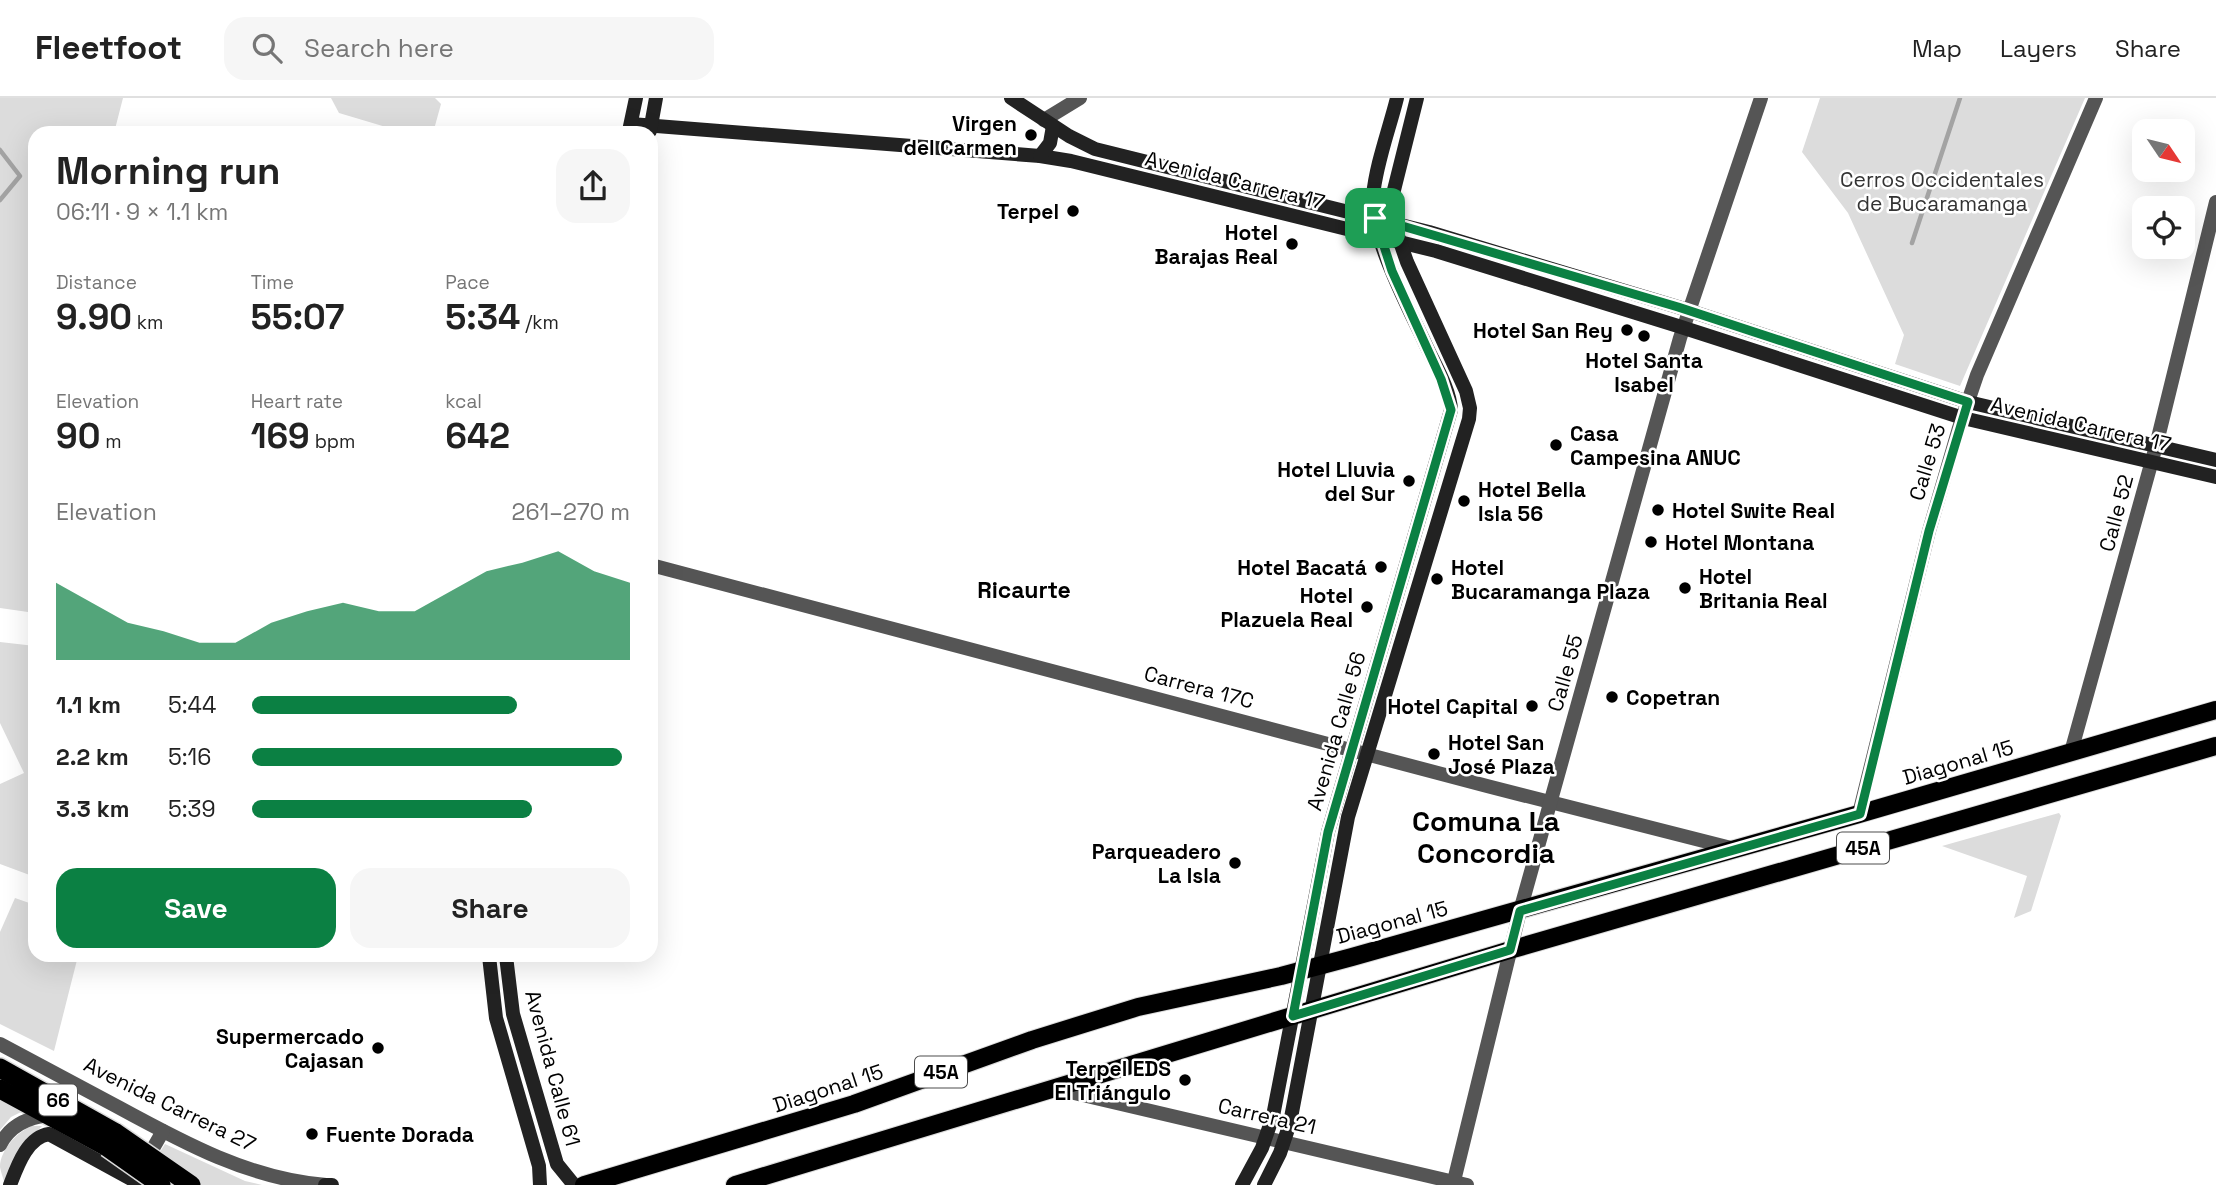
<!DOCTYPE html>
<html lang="en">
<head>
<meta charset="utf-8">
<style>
	body { margin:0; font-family:"Space Grotesk",sans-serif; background:#f6f6f6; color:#222; height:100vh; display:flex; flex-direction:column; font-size:26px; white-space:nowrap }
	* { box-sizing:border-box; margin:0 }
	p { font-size:23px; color:#767676 }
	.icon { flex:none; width:38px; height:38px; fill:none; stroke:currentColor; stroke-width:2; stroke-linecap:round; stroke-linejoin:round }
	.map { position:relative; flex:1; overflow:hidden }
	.side { position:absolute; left:28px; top:28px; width:630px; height:836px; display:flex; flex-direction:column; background:#fff; border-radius:21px; box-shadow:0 7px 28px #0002 }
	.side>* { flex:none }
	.needle { width:46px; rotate:125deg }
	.tools { position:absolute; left:2132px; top:21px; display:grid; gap:14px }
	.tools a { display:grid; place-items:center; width:63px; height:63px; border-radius:14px; background:#fff; box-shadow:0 7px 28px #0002; font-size:35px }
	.pin { position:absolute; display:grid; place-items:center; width:60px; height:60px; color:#fff; margin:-30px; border-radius:14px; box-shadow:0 4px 10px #0006 }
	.round { display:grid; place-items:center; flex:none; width:74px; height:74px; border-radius:21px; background:#f6f6f6 }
	.head { display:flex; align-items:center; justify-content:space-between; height:119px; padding:0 28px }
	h1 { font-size:38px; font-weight:800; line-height:52px }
	.metrics { display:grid; grid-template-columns:repeat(3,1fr); gap:10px; height:119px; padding:7px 28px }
	.metrics div { display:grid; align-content:center }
	.metrics b { font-size:35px; font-weight:800 }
	.metrics small { font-size:19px; font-weight:400 }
	.metrics p { font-size:19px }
	.chart { height:196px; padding:14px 28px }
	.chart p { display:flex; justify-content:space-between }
	.chart svg { width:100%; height:126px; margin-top:7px; fill:#0b8043; opacity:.7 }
	.cta { display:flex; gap:14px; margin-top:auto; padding:14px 28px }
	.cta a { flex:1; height:80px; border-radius:21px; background:#0b8043; color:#fff; font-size:28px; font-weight:800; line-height:80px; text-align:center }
	.cta a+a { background:#f6f6f6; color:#222 }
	ul { padding:0 28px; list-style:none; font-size:23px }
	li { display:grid; grid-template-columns:112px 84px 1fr; align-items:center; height:52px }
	li i { height:18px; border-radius:9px; background:#0b8043 }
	header { display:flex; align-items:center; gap:42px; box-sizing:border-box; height:98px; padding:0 35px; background:#fff; border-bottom:2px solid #e0e0e0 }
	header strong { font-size:33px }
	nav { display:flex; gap:38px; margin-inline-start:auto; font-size:24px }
	.search { width:490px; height:63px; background:#f6f6f6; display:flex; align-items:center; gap:18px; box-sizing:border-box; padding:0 24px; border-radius:21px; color:#767676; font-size:26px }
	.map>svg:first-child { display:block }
	.green { fill:#dcdcdc }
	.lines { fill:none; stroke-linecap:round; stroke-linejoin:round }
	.stream { stroke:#a3a3a3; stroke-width:4.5 }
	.primary-casing { stroke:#dbdbdb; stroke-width:20 }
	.trunk-casing { stroke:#dbdbdb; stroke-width:22 }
	.tertiary { stroke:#555; stroke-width:14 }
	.secondary { stroke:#222; stroke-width:14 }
	.primary { stroke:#000; stroke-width:18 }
	.trunk { stroke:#000; stroke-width:19 }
	.trunk-bridge-casing { stroke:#dbdbdb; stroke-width:22; stroke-linecap:butt }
	.trunk-bridge { stroke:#000; stroke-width:19 }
	.route-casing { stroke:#fff; stroke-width:14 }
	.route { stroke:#0b8043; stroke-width:9 }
	.poi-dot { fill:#000; stroke:#fff; stroke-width:2.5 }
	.labels { text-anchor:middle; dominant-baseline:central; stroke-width:5; stroke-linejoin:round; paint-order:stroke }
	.shield { fill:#fff; stroke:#4c4c4c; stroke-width:2 }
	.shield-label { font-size:19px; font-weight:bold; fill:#000 }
	.poi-label { font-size:21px; font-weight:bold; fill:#000; stroke:#fff; text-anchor:end }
	.park-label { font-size:21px; fill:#333; stroke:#fff }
	.street-label { font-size:21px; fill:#000; stroke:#fff }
	.neighbourhood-label { font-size:23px; font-weight:bold; fill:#000; stroke:#fff }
	.district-label { font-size:28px; font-weight:bold; fill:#000; stroke:#fff }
</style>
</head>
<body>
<header>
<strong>Fleetfoot</strong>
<div class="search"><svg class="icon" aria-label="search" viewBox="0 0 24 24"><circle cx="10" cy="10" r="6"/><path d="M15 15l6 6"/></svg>Search here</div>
<nav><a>Map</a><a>Layers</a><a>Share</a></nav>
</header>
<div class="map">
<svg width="2216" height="1087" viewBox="0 0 2216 1087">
	<rect width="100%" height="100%" fill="#fff"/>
	<!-- green -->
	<g class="green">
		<path d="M0,0H123L114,35H35V515L0,510Z"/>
		<path d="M331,0H435L441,6L433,35H406L339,15Z"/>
		<path d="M1820,0H2085L1960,288L1895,266L1904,237L1848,115L1802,54Z"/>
		<path d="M0,544L35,548V779L0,766V686L24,675L0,625Z"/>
		<path d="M2059,715L2061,718L2031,813L2014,820L2027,778L1942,748Z"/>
		<path d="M15,800L35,807V858H78L54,953L0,926V834Z"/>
		<path d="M0,1001L23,1013L11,1019L0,1032Z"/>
		<path d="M32,1028H42L26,1045L5,1087C4,1082 1,1075 0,1069C0,1052 18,1033 32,1028Z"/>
		<path d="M165,1046L245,1083L262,1087H154L144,1079Z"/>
	</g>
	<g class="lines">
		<!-- stream -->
		<g class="stream">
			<path d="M0,52L20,78L0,102"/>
			<path d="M1912,145L1960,0"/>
		</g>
		<defs>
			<g id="primary">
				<path d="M584,1087L854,1006L1032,942L1138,909L1281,878L1352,859L1859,716L2216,612"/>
				<path d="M735,1087L1510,852L2216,648"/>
			</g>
			<g id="trunk">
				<path d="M0,970L116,1035"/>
				<path d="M0,991L107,1049"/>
			</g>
		</defs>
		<!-- primary casing -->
		<use href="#primary" class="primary-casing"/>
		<!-- trunk casing -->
		<use href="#trunk" class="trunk-casing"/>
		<!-- tertiary -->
		<g class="tertiary">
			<path d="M1044,22L1080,0"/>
			<path d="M651,467L1487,688L1735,751"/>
			<path d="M2071,654L2156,348L2216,104"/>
			<path d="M1859,716L1929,433L1959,330L1977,277L2096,0"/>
			<path d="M0,946C40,967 79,988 118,1009C184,1045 250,1081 326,1087"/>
			<path d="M1057,991L1467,1087"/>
			<path d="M0,1047C10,1027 29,1019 50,1017"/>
			<path d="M144,1066L163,1033"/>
			<path d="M1453,1087L1520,813L1680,240L1761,0"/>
		</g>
		<!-- secondary -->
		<g class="secondary">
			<path d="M1011,0L1069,38L1095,51L1429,134L1678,209L1968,304L2216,362"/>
			<path d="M631,26L1040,58L1071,63L1436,153L1678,228L1963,320L2216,379"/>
			<path d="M629,33L636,0"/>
			<path d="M650,33L656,0"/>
			<path d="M1040,58L1050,45L1053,28"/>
			<path d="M489,858L496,920L539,1068L540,1087"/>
			<path d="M506,858L513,916L557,1066L574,1087"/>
			<path d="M10,1087C17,1069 27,1039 49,1036L142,1087"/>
			<path d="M325,1087H332"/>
			<path d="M1242,1087L1262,1050L1273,1018L1328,734L1451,312C1450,290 1433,264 1424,243C1408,209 1369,135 1373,98C1376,66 1389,32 1397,0"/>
			<path d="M1264,1087L1280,1055L1290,1025L1348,719L1469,321L1470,310L1466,293L1407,164L1389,112L1417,0"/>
		</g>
		<!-- primary -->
		<use href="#primary" class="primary"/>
		<!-- trunk -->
		<use href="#trunk" class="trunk"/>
		<defs>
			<g id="trunk-bridge">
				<path d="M116,1035L191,1087"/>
				<path d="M107,1049L161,1087"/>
			</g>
		</defs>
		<!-- trunk-bridge casing -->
		<use href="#trunk-bridge" class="trunk-bridge-casing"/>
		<!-- trunk-bridge -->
		<use href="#trunk-bridge" class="trunk-bridge"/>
	</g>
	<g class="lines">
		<defs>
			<path id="route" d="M1375,120L1678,209L1968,304L1929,433L1860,716L1520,813L1510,852L1293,918L1328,734L1451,312L1441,281L1392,173Z"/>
		</defs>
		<!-- route casing -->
		<use href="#route" class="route-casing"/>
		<!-- route -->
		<use href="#route" class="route"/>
	</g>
	<!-- markers -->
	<g class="poi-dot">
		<circle cx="1031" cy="37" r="7"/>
		<circle cx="1073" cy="113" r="7"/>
		<circle cx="1292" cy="146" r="7"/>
		<circle cx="1627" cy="232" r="7"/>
		<circle cx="1644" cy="238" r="7"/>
		<circle cx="1556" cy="347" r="7"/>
		<circle cx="1409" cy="383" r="7"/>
		<circle cx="1464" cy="403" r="7"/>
		<circle cx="1658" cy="412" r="7"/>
		<circle cx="1651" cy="444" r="7"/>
		<circle cx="1381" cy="469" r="7"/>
		<circle cx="1437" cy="481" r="7"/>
		<circle cx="1685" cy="490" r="7"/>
		<circle cx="1367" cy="509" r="7"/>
		<circle cx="1612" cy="599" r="7"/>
		<circle cx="1532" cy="608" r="7"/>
		<circle cx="1434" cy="656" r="7"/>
		<circle cx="1235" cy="765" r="7"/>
		<circle cx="378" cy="950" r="7"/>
		<circle cx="1185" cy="982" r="7"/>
		<circle cx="312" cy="1036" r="7"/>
	</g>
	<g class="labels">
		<!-- shield labels -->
		<g class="shield">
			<rect x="1837" y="734.5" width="52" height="31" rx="5"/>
			<rect x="915" y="958.5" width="52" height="31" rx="5"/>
			<rect x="39" y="986.5" width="38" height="31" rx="5"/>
		</g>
		<g class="shield-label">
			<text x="1863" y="750">45A</text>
			<text x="941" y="974">45A</text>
			<text x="58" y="1002">66</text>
		</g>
		<!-- poi labels -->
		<g class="poi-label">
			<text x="1017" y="25">Virgen<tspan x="1017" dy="24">del Carmen</tspan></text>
			<text x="1059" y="113">Terpel</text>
			<text x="1278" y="134">Hotel<tspan x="1278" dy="24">Barajas Real</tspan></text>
			<text x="1613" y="232">Hotel San Rey</text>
			<text x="1644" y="262" text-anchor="middle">Hotel Santa<tspan x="1644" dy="24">Isabel</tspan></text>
			<text x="1570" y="335" text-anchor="start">Casa<tspan x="1570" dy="24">Campesina ANUC</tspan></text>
			<text x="1395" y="371">Hotel Lluvia<tspan x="1395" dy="24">del Sur</tspan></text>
			<text x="1478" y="391" text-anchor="start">Hotel Bella<tspan x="1478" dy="24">Isla 56</tspan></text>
			<text x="1672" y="412" text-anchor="start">Hotel Swite Real</text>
			<text x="1665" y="444" text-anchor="start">Hotel Montana</text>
			<text x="1367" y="469">Hotel Bacatá</text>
			<text x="1451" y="469" text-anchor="start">Hotel<tspan x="1451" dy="24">Bucaramanga Plaza</tspan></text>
			<text x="1699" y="478" text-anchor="start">Hotel<tspan x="1699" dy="24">Britania Real</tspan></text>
			<text x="1353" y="497">Hotel<tspan x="1353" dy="24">Plazuela Real</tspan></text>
			<text x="1626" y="599" text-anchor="start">Copetran</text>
			<text x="1518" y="608">Hotel Capital</text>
			<text x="1448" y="644" text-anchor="start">Hotel San<tspan x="1448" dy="24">José Plaza</tspan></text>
			<text x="1221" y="753">Parqueadero<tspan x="1221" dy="24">La Isla</tspan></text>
			<text x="364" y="938">Supermercado<tspan x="364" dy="24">Cajasan</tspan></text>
			<text x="1171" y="970">Terpel EDS<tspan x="1171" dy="24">El Triángulo</tspan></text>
			<text x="326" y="1036" text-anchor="start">Fuente Dorada</text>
		</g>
		<!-- park labels -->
		<g class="park-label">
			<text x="1942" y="81">Cerros Occidentales<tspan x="1942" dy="24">de Bucaramanga</tspan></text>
		</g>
		<!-- street labels -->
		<g class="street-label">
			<text transform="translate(1235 82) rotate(14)">Avenida Carrera 17</text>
			<text transform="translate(2081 326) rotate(13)">Avenida Carrera 17</text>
			<text transform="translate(1927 364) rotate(-73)">Calle 53</text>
			<text transform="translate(2116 415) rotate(-75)">Calle 52</text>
			<text transform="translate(1565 575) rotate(-74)">Calle 55</text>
			<text transform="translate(1199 589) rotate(15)">Carrera 17C</text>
			<text transform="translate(1336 633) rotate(-74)">Avenida Calle 56</text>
			<text transform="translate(1958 664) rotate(-16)">Diagonal 15</text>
			<text transform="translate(1392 824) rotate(-15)">Diagonal 15</text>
			<text transform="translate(553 970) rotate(75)">Avenida Calle 61</text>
			<text transform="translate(828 990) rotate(-18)">Diagonal 15</text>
			<text transform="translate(170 1006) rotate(26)">Avenida Carrera 27</text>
			<text transform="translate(1267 1018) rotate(13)">Carrera 21</text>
		</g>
		<!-- neighbourhood labels -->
		<g class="neighbourhood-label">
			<text x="1024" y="492">Ricaurte</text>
		</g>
		<!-- district labels -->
		<g class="district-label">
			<text x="1486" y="723">Comuna La<tspan x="1486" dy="32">Concordia</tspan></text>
		</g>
	</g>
</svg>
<div class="tools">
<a><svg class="needle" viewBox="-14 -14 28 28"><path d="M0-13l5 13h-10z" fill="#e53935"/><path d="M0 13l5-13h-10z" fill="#767676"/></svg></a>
<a><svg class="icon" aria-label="locate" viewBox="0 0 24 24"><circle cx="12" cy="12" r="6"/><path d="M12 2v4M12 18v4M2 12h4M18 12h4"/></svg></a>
</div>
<div class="pin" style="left:1375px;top:120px;background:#1e9e55"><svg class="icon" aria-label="arrive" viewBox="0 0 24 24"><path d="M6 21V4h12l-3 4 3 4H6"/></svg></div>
<section class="side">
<div class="head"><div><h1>Morning run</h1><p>06:11 · 9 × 1.1 km</p></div><a class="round"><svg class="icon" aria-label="share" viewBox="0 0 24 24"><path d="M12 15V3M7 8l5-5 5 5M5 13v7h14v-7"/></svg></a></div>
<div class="metrics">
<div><p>Distance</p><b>9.90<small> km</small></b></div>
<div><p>Time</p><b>55:07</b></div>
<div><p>Pace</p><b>5:34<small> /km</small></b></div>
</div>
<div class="metrics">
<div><p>Elevation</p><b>90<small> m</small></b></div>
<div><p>Heart rate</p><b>169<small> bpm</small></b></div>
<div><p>kcal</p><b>642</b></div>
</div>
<div class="chart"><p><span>Elevation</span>261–270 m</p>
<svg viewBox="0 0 160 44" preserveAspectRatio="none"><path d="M0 44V17L10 24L20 31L30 34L40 38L50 38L60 31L70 27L80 24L90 27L100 27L110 20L120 13L130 10L140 6L150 13L160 17V44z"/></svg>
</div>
<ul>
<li><b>1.1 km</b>5:44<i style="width:70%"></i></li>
<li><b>2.2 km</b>5:16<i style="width:98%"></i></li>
<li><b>3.3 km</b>5:39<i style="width:74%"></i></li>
</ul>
<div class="cta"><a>Save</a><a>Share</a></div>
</section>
</div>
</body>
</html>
